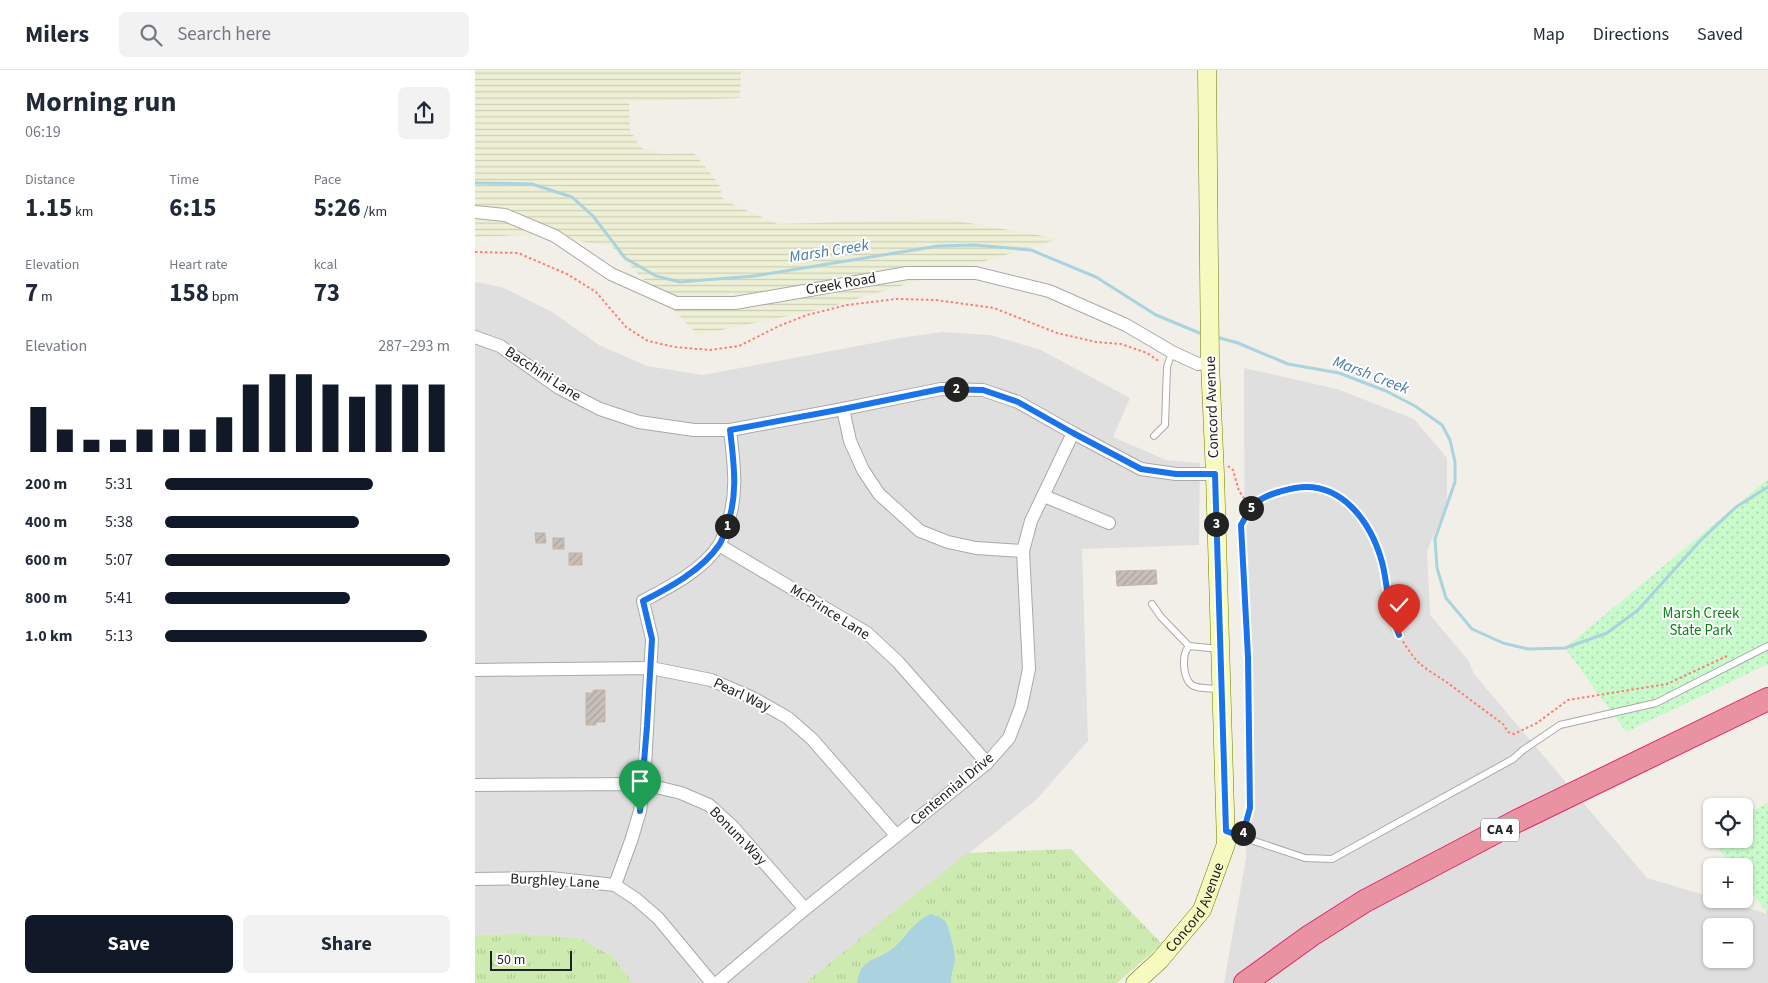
<!DOCTYPE html>
<html lang="en">
<head>
<meta charset="utf-8">
<style>
	body { margin:0; font-family:"Source Sans 3",sans-serif; background:#f2f2f3; color:#1f2937; height:100vh; display:flex; flex-direction:column; font-size:19px; white-space:nowrap }
	* { box-sizing:border-box; margin:0 }
	p { font-size:16px; color:#747a83 }
	.icon { flex:none; width:28px; height:28px; fill:none; stroke:currentColor; stroke-width:2; stroke-linecap:round; stroke-linejoin:round }
	.map { position:relative; flex:1; overflow:hidden }
	.drawer { display:flex; flex-direction:column; background:#fff; width:475px }
	.drawer>* { flex:none }
	.buttons { position:absolute; left:1228px; top:728px; display:grid; gap:10px }
	.buttons a { display:grid; place-items:center; width:50px; height:50px; border-radius:8px; background:#fff; box-shadow:0 1px 4px #0004; font-size:25px }
	.scale { position:absolute; left:15px; bottom:12px; width:82px; box-sizing:border-box; padding-left:5px; border:2px solid #222; border-top:0; font-size:14px; line-height:18px; white-space:nowrap; color:#222; -webkit-text-stroke:4px #fff; paint-order:stroke }
	.pin { position:absolute; display:grid; place-items:center; width:42px; height:42px; color:#fff; margin:-51px -21px; border-radius:50% 50% 50% 0; rotate:-45deg; box-shadow:0 0 5px #0007 }
	.pin .icon { rotate:45deg }
	.km { position:absolute; width:25px; height:25px; margin:-12px; border-radius:50%; background:#222; color:#fff; font-size:14px; line-height:25px; text-align:center }
	.round { display:grid; place-items:center; flex:none; width:52px; height:52px; border-radius:8px; background:#f2f2f3 }
	.overview { display:flex; align-items:center; justify-content:space-between; height:85px; padding:0 25px }
	h1 { font-size:28px; font-weight:700; line-height:38px }
	.metrics { display:grid; grid-template-columns:repeat(3,1fr); gap:8px; height:85px; padding:5px 25px }
	.metrics div { display:grid; align-content:center }
	.metrics b { font-size:25px; font-weight:700 }
	.metrics small { font-size:14px; font-weight:400 }
	.metrics p { font-size:14px }
	.chart { height:140px; padding:10px 25px }
	.chart p { display:flex; justify-content:space-between }
	.chart svg { width:100%; height:90px; margin-top:5px; stroke:#111827; stroke-width:6 }
	.cta { display:flex; gap:10px; margin-top:auto; padding:10px 25px }
	.cta a { flex:1; height:58px; border-radius:8px; background:#111827; color:#fff; font-size:20px; font-weight:700; line-height:58px; text-align:center }
	.cta a+a { background:#f2f2f3; color:#1f2937 }
	ul { padding:0 25px; list-style:none; font-size:16px }
	li { display:grid; grid-template-columns:80px 60px 1fr; align-items:center; height:38px }
	li i { height:12px; border-radius:6px; background:#111827 }
	header { display:flex; align-items:center; gap:30px; box-sizing:border-box; height:70px; padding:0 25px; background:#fff; border-bottom:1px solid #e0e1e3 }
	header strong { font-size:24px }
	nav { display:flex; gap:28px; margin-inline-start:auto; font-size:18px }
	.search { width:350px; height:45px; background:#f2f2f3; display:flex; align-items:center; gap:12px; box-sizing:border-box; padding:0 18px; border-radius:8px; color:#747a83; font-size:19px }
	main { display:flex; flex:1; min-height:0 }
	.map>svg:first-child { display:block }
	.residential { fill:#e0dfdf; fill-rule:evenodd }
	.farmland { fill:url(#farmland-rules) }
	.grass { fill:url(#grass-tufts) }
	.park { fill:url(#park-dots) }
	.water { fill:#aad3df }
	.lines { fill:none; stroke-linecap:round; stroke-linejoin:round }
	.stream { stroke:#aad3df; stroke-width:3 }
	.building { fill:url(#building-hatch); stroke:#c4b6ab }
	.lane-casing { stroke:#a9a9a9; stroke-width:8 }
	.street-casing { stroke:#a9a9a9; stroke-width:14 }
	.secondary-casing { stroke:#707d05; stroke-width:19 }
	.highway-casing { stroke:#dc2a67; stroke-width:24 }
	.path { stroke:#fa8072; stroke-width:2; stroke-dasharray:2.5 2.5; stroke-linecap:butt }
	.lane { stroke:#fff; stroke-width:6 }
	.street { stroke:#fff; stroke-width:12 }
	.secondary { stroke:#f7fabf; stroke-width:18 }
	.highway { stroke:#e892a2; stroke-width:22 }
	.route-casing { stroke:#fff; stroke-width:10 }
	.route { stroke:#1a73e8; stroke-width:6 }
	.labels { text-anchor:middle; dominant-baseline:central; stroke-width:4; stroke-linejoin:round; paint-order:stroke }
	.shield { fill:#fff; stroke:#646464; stroke-width:1 }
	.shield-label { font-size:14px; font-weight:bold; fill:#222 }
	.street-label { font-size:15px; fill:#222; stroke:#fff }
	.park-label { font-size:15px; fill:#0c8416; stroke:#fff }
	.water-label { font-size:16px; font-style:italic; fill:#4a7aab; stroke:#fff }
</style>
</head>
<body>
<header>
<strong>Milers</strong>
<div class="search"><svg class="icon" aria-label="search" viewBox="0 0 24 24"><circle cx="10" cy="10" r="6"/><path d="M15 15l6 6"/></svg>Search here</div>
<nav><a>Map</a><a>Directions</a><a>Saved</a></nav>
</header>
<main>
<section class="drawer">
<div class="overview"><div><h1>Morning run</h1><p>06:19</p></div><a class="round"><svg class="icon" aria-label="share" viewBox="0 0 24 24"><path d="M12 15V3M7 8l5-5 5 5M5 13v7h14v-7"/></svg></a></div>
<div class="metrics">
<div><p>Distance</p><b>1.15<small> km</small></b></div>
<div><p>Time</p><b>6:15</b></div>
<div><p>Pace</p><b>5:26<small> /km</small></b></div>
</div>
<div class="metrics">
<div><p>Elevation</p><b>7<small> m</small></b></div>
<div><p>Heart rate</p><b>158<small> bpm</small></b></div>
<div><p>kcal</p><b>73</b></div>
</div>
<div class="chart"><p><span>Elevation</span>287–293 m</p>
<svg viewBox="0 0 160 44" preserveAspectRatio="none"><path d="M5 44V22M15 44V33M25 44V38M35 44V38M45 44V33M55 44V33M65 44V33M75 44V27M85 44V11M95 44V6M105 44V6M115 44V11M125 44V17M135 44V11M145 44V11M155 44V11"/></svg>
</div>
<ul>
<li><b>200 m</b>5:31<i style="width:73%"></i></li>
<li><b>400 m</b>5:38<i style="width:68%"></i></li>
<li><b>600 m</b>5:07<i style="width:100%"></i></li>
<li><b>800 m</b>5:41<i style="width:65%"></i></li>
<li><b>1.0 km</b>5:13<i style="width:92%"></i></li>
</ul>
<div class="cta"><a>Save</a><a>Share</a></div>
</section>
<div class="map">
<svg width="1293" height="913" viewBox="0 0 1293 913">
	<defs>
		<pattern id="farmland-rules" width="6" height="5" patternUnits="userSpaceOnUse" patternTransform="scale(1.25)"><rect width="6" height="5" fill="#eef0d5"/><path d="M0 2.5h6" fill="none" stroke="#ccceb7"/></pattern>
		<pattern id="grass-tufts" width="24" height="20" patternUnits="userSpaceOnUse" patternTransform="scale(1.25)"><rect width="24" height="20" fill="#cdebb0"/><path d="M3 7l-1-3M5 7V3M7 7l1-3M15 17l-1-3M17 17v-4M19 17l1-3" fill="none" stroke="#b0c997"/></pattern>
		<pattern id="park-dots" width="8" height="8" patternUnits="userSpaceOnUse" patternTransform="scale(1.25)"><rect width="8" height="8" fill="#c8facc"/><path d="M2 2h.1M6 6h.1" fill="none" stroke="#acd6af" stroke-width="1.8" stroke-linecap="round"/></pattern>
		<pattern id="building-hatch" width="6" height="6" patternUnits="userSpaceOnUse" patternTransform="scale(1.25)"><rect width="6" height="6" fill="#c7bfb8"/><path d="M-1 1l2-2M0 6l6-6M5 7l2-2" fill="none" stroke="#aba49e"/></pattern>
	</defs>
	<rect width="100%" height="100%" fill="#f2efe9"/>
	<!-- residential -->
	<g class="residential">
		<path d="M0,212L27,217L77,242L124,275L172,296L228,305L425,268L467,262L515,265L566,280L655,328L638,367L691,390L725,393L724,475L607,479L613,671L561,730L330,913H158L138,887L105,868L48,864L0,865Z"/>
		<path d="M769,298L862,319L939,349L972,388V434L952,481L955,545L993,590L999,604L1172,808L1236,827V829H1242L1293,844V913H749L771,788ZM1236,856H1269V889H1236Z"/>
	</g>
	<!-- farmland -->
	<path class="farmland" d="M0,0H266L265,28L154,32L155,61L166,78L189,84L219,83L244,114L248,130L303,154L472,149L584,169L351,238L223,265L137,177L68,164L0,167Z"/>
	<!-- grass -->
	<g class="grass">
		<path d="M596,779L687,874L642,913H330L492,783Z"/>
		<path d="M48,864L105,868L138,887L158,913H0V865Z"/>
	</g>
	<!-- park -->
	<g class="park">
		<path d="M1293,409V594L1151,662L1090,578Z"/>
		<path d="M1293,733V844L1269,812V796H1257L1231,763L1236,760V769H1269V745Z"/>
	</g>
	<!-- water -->
	<path class="water" d="M456,844C461,846 467,847 470,851C474,855 480,883 480,889C479,898 476,904 476,913H382C383,909 384,902 387,898C392,890 405,887 413,882C431,870 436,852 456,844Z"/>
	<g class="lines">
		<!-- stream -->
		<g class="stream">
			<path d="M0,113L57,114L97,127L118,146L150,188L181,206L205,212L279,206L463,176L500,175L556,180L621,207L681,245L727,264"/>
			<path d="M745,268L763,273L813,294L864,303L911,321L940,336L967,355L975,370L980,392V412L960,469L962,498L971,528L997,559L1028,573L1053,579L1090,578L1132,563L1163,540L1225,471L1261,437L1293,417"/>
		</g>
	</g>
	<!-- building -->
	<g class="building">
		<path d="M60,463H70L71,473H61Z"/>
		<rect x="78" y="468" width="11" height="11"/>
		<rect x="94" y="483" width="13" height="12"/>
		<path d="M681,500L682,514L642,516L641,501Z"/>
		<path d="M118,620H130V652H121V655H111V623H118Z"/>
	</g>
	<g class="lines">
		<defs>
			<g id="lane">
				<path d="M679,366L690,355L692,297L697,282"/>
				<path d="M677,534L686,547L714,576L744,579"/>
				<path d="M714,576C709,582 709,587 709,595C711,622 723,617 745,619"/>
				<path d="M752,762L830,788L857,789L1038,689L1048,680L1085,655L1181,633L1293,576"/>
				<path d="M767,767L775,738L773,587L766,455L777,436"/>
			</g>
			<g id="street">
				<path d="M0,142L30,145L80,166L136,204L201,233H260L432,203H501L574,221L651,255L697,282L723,294L735,293"/>
				<path d="M0,267L25,276L84,318L125,339L164,352L219,360H255L368,339L466,319L508,320L543,332L598,363L666,399L701,404H740"/>
				<path d="M368,339L375,371L388,400L404,424L445,461L473,472L501,478L548,481"/>
				<path d="M569,426L634,453"/>
				<path d="M244,475L392,563L423,592L512,693"/>
				<path d="M0,600L176,598L236,610L278,628L313,648L337,669L421,765"/>
				<path d="M0,715L169,714L206,723L234,735L258,757L330,839"/>
				<path d="M0,809L75,808L140,815L161,829L183,848L237,913"/>
				<path d="M140,815L157,768L165,741L169,714L177,569L168,531C194,517 227,501 244,475C247,471 248,466 250,461C264,428 259,394 255,360"/>
				<path d="M242,913L330,839L512,693L534,668L546,637L554,599L548,481L556,451L598,363"/>
			</g>
			<g id="secondary">
				<path id="s1" d="M660,913L685,890L727,840L751,774L740,404L735,293L732,0"/>
			</g>
			<path id="highway" d="M770,913L835,866L890,831L1042,751L1293,629"/>
		</defs>
		<!-- lane casing -->
		<use href="#lane" class="lane-casing"/>
		<!-- street casing -->
		<use href="#street" class="street-casing"/>
		<!-- secondary casing -->
		<use href="#secondary" class="secondary-casing"/>
		<!-- highway casing -->
		<use href="#highway" class="highway-casing"/>
		<!-- path -->
		<g class="path">
			<path d="M0,182L43,183L92,204L121,222L151,257L173,271L200,277L235,280L264,276L304,256L332,245L372,235L421,229L461,230L519,238L582,263L621,272L646,274L672,283L685,292"/>
			<path d="M753,396L758,400L764,421L771,431"/>
			<path d="M785,431C800,421 821,416 839,419C882,424 906,472 912,511C915,530 915,548 925,566C929,574 936,584 942,591C950,599 961,605 970,611C989,625 1009,640 1028,654L1033,662L1039,664L1062,653L1093,630L1192,614L1252,586"/>
		</g>
		<!-- lane -->
		<use href="#lane" class="lane"/>
		<!-- street -->
		<use href="#street" class="street"/>
		<!-- secondary -->
		<use href="#secondary" class="secondary"/>
		<!-- highway -->
		<use href="#highway" class="highway"/>
	</g>
	<g class="lines">
		<defs>
			<path id="route" d="M165,741L172,656L177,569L168,531C194,518 227,500 244,475C247,471 248,466 250,461C264,428 259,394 255,360L368,339L466,319L508,320L543,332L598,363L666,399L701,404H740L751,761L767,767L775,738L773,587L766,455C770,449 773,440 778,435C789,425 805,421 820,418C866,410 896,452 907,492C911,507 912,521 914,537C916,546 921,556 924,565"/>
		</defs>
		<!-- route casing -->
		<use href="#route" class="route-casing"/>
		<!-- route -->
		<use href="#route" class="route"/>
	</g>
	<g class="labels">
		<!-- shield labels -->
		<rect class="shield" x="1006" y="748.5" width="38" height="23" rx="4"/>
		<g class="shield-label">
			<text x="1025" y="760">CA 4</text>
		</g>
		<!-- street labels -->
		<g class="street-label">
			<text transform="translate(366 214) rotate(-10)">Creek Road</text>
			<text transform="translate(68 304) rotate(33)">Bacchini Lane</text>
			<text transform="translate(737 337) rotate(-92)">Concord Avenue</text>
			<text transform="translate(355 542) rotate(32)">McPrince Lane</text>
			<text transform="translate(267 625) rotate(25)">Pearl Way</text>
			<text transform="translate(477 719) rotate(-40)">Centennial Drive</text>
			<text transform="translate(263 766) rotate(46)">Bonum Way</text>
			<text transform="translate(80 811) rotate(3)">Burghley Lane</text>
			<text stroke="none"><textPath href="#s1" startOffset="98">Concord Avenue</textPath></text>
		</g>
		<!-- park labels -->
		<g class="park-label">
			<text x="1226" y="543">Marsh Creek<tspan x="1226" dy="17">State Park</tspan></text>
		</g>
		<!-- water labels -->
		<g class="water-label">
			<text transform="translate(354 181) rotate(-9)">Marsh Creek</text>
			<text transform="translate(896 305) rotate(21)">Marsh Creek</text>
		</g>
	</g>
</svg>
<div class="buttons">
<a><svg class="icon" aria-label="locate" viewBox="0 0 24 24"><circle cx="12" cy="12" r="6"/><path d="M12 2v4M12 18v4M2 12h4M18 12h4"/></svg></a>
<a>+</a>
<a>−</a>
</div>
<div class="scale">50 m</div>
<div class="pin" style="left:165px;top:741px;background:#1e9e55"><svg class="icon" aria-label="arrive" viewBox="0 0 24 24"><path d="M6 21V4h12l-3 4 3 4H6"/></svg></div>
<div class="pin" style="left:924px;top:565px;background:#d93025"><svg class="icon" aria-label="check" viewBox="0 0 24 24"><path d="M5 12l5 5 9-10"/></svg></div>
<b class="km" style="left:252px;top:456px">1</b>
<b class="km" style="left:481px;top:319px">2</b>
<b class="km" style="left:741px;top:454px">3</b>
<b class="km" style="left:768px;top:763px">4</b>
<b class="km" style="left:776px;top:438px">5</b>
</div>
</main>
</body>
</html>
